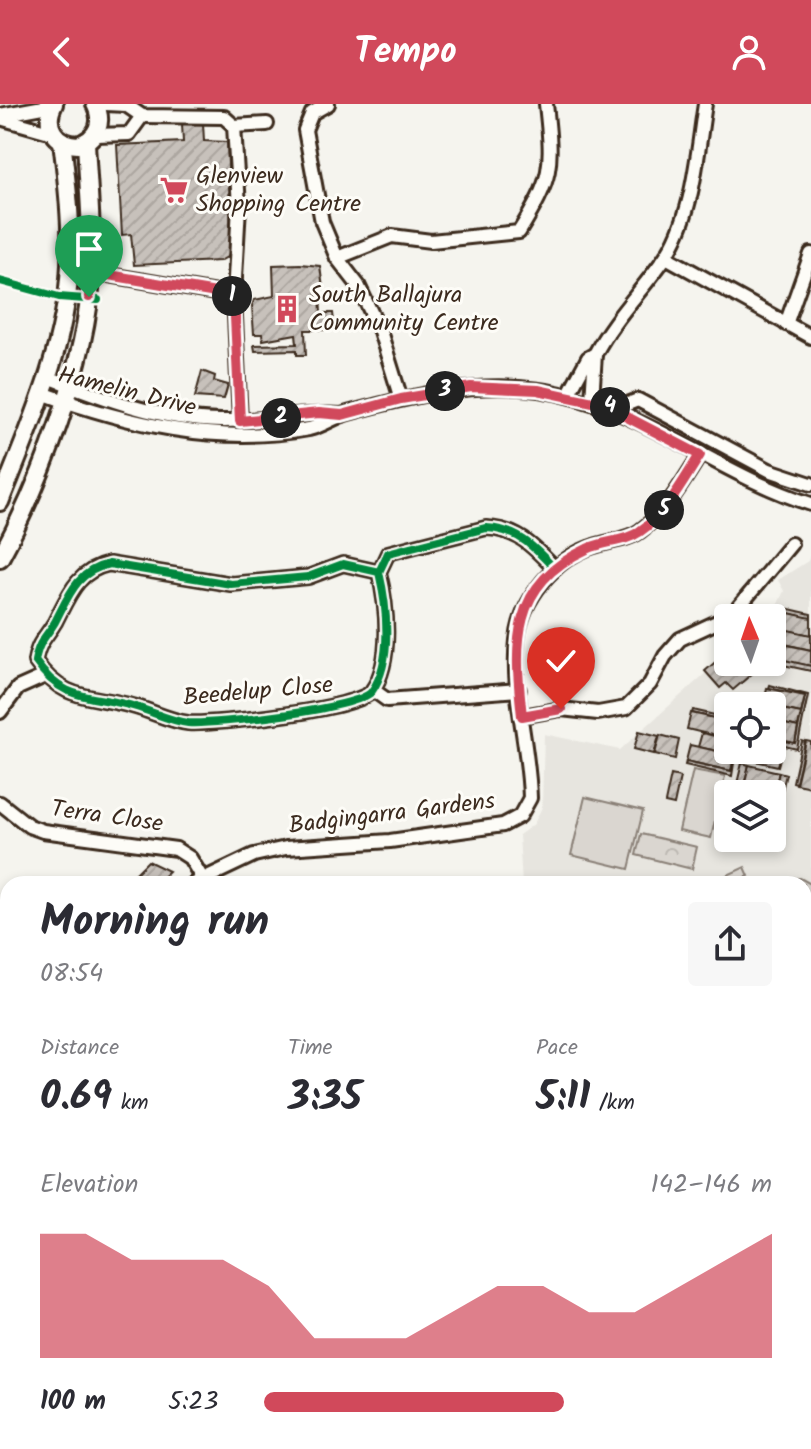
<!DOCTYPE html>
<html lang="en">
<head>
<meta charset="utf-8">
<style>
	body { margin:0; font-family:Kalam,sans-serif; background:#f7f7f7; color:#2b2b33; height:100vh; display:flex; flex-direction:column; font-size:30px; white-space:nowrap }
	* { box-sizing:border-box; margin:0 }
	p { font-size:26px; color:#7c7c81 }
	.icon { flex:none; width:44px; height:44px; fill:none; stroke:currentColor; stroke-width:2; stroke-linecap:round; stroke-linejoin:round }
	.map { position:relative; flex:1; overflow:hidden }
	.side { position:absolute; left:0px; top:772px; width:812px; height:574px; display:flex; flex-direction:column; background:#fff; border-radius:24px 24px 0 0; box-shadow:0 4px 12px #0003 }
	.side>* { flex:none }
	.needle { width:52px; rotate:358deg }
	.buttons { position:absolute; left:714px; top:500px; display:grid; gap:16px }
	.buttons a { display:grid; place-items:center; width:72px; height:72px; border-radius:8px; background:#fff; box-shadow:0 4px 12px #0003; font-size:40px }
	.pin { position:absolute; display:grid; place-items:center; width:68px; height:68px; color:#fff; margin:-82px -34px; border-radius:50% 50% 50% 0; rotate:-45deg; box-shadow:0 0 8px #0007 }
	.pin .icon { rotate:45deg }
	.km { position:absolute; width:40px; height:40px; margin:-20px; border-radius:50%; background:#222; color:#fff; font-size:22px; line-height:40px; text-align:center }
	.round { display:grid; place-items:center; flex:none; width:84px; height:84px; border-radius:8px; background:#f7f7f7 }
	.headline { display:flex; align-items:center; justify-content:space-between; height:136px; padding:0 40px }
	h1 { font-size:44px; font-weight:600; line-height:60px }
	.figures { display:grid; grid-template-columns:repeat(3,1fr); gap:12px; height:136px; padding:8px 40px }
	.figures div { display:grid; align-content:center }
	.figures b { font-size:40px; font-weight:600 }
	.figures small { font-size:22px; font-weight:400 }
	.figures p { font-size:22px }
	.chart { height:224px; padding:16px 40px }
	.chart p { display:flex; justify-content:space-between }
	.chart svg { width:100%; height:144px; margin-top:8px; fill:#d1495b; opacity:.7 }
	ul { padding:0 40px; list-style:none; font-size:26px }
	li { display:grid; grid-template-columns:128px 96px 1fr; align-items:center; height:60px }
	li i { height:20px; border-radius:10px; background:#d1495b }
	header { display:flex; justify-content:space-between; align-items:center; height:104px; padding:0 40px; background:#d1495b; color:#fff; font-size:36px; font-weight:600 }
	.map>svg:first-child { display:block }
	.built { fill:#e7e5df; fill-rule:evenodd }
	.grass { fill:#dad6d0; stroke:#8a8077; stroke-width:2 }
	.park { fill:url(#park-crowns); stroke:#8a8077; stroke-width:2 }
	.building { fill:url(#building-hatch); stroke:#3b2a1e; stroke-width:2 }
	.lines { fill:none; stroke-linecap:round; stroke-linejoin:round }
	.minor-casing { stroke:#3b2a1e; stroke-width:18 }
	.major-casing { stroke:#3b2a1e; stroke-width:22 }
	.minor { stroke:#fdfcf7; stroke-width:12 }
	.major { stroke:#fdfcf7; stroke-width:16 }
	.cycleway-casing { stroke:#fdfcf7; stroke-width:13 }
	.cycleway { stroke:#00873e; stroke-width:8 }
	.route-casing { stroke:#fff; stroke-width:16 }
	.route { stroke:#d1495b; stroke-width:10 }
	.labels { text-anchor:middle; dominant-baseline:central; stroke-width:6; stroke-linejoin:round; paint-order:stroke }
	.poi-label { font-size:24px; fill:#3b2a1e; stroke:#fdfcf7; text-anchor:start }
	.street-label { font-size:24px; fill:#3b2a1e; stroke:#fdfcf7 }
</style>
</head>
<body>
<header><svg class="icon" aria-label="back" viewBox="0 0 24 24"><path d="M15 5l-7 7 7 7"/></svg>Tempo<svg class="icon" aria-label="person" viewBox="0 0 24 24"><circle cx="12" cy="8" r="4"/><path d="M4 21q1-7 8-7t8 7"/></svg></header>
<div class="map">
<svg width="811" height="1345" viewBox="0 0 811 1345">
	<defs>
		<pattern id="park-crowns" width="20" height="18" patternUnits="userSpaceOnUse" patternTransform="scale(2)"><rect width="20" height="18" fill="#dad6d0"/><path d="M2 6a3 3 0 1 1 6 0M12 15a3 3 0 1 1 6 0" fill="none" stroke="#bcb8b2"/></pattern>
		<pattern id="building-hatch" width="6" height="6" patternUnits="userSpaceOnUse" patternTransform="scale(2)"><rect width="6" height="6" fill="#c7c1bb"/><path d="M-1 1l2-2M0 6l6-6M5 7l2-2" fill="none" stroke="#aca6a0"/></pattern>
	</defs>
	<rect width="100%" height="100%" fill="#f5f4ee"/>
	<filter id="ink" filterUnits="userSpaceOnUse"><feTurbulence type="fractalNoise" baseFrequency=".0125" numOctaves="2"/><feDisplacementMap in="SourceGraphic" scale="16" xChannelSelector="R" yChannelSelector="G"/><feConvolveMatrix kernelMatrix="1 2 1 2 8 2 1 2 1" color-interpolation-filters="sRGB"/></filter>
	<g filter="url(#ink)">
		<!-- built -->
		<path class="built" d="M811,449V1053L804,1054V780H522L519,731L534,720L542,703L544,630L620,646L728,549V558H772V514H766L775,506L784,487L778,476L808,457ZM728,602H772V646H728ZM728,690H772V734H728Z"/>
		<!-- grass -->
		<g class="grass">
			<path d="M693,666L725,672L711,734L679,727Z"/>
			<path d="M585,693L643,707L629,765L571,751Z"/>
			<path d="M745,763L749,772L732,780H708Z"/>
			<path d="M800,774L811,780V1040L804,1038V780H746Z"/>
		</g>
		<!-- park -->
		<g class="park">
			<path d="M641,730L697,743L692,765L636,751Z"/>
			<path d="M0,1041L8,1044V1125L0,1124Z"/>
			<path d="M288,1338H436L437,1345H288Z"/>
		</g>
		<!-- building -->
		<g class="building">
			<path d="M203,19L204,37L227,38L232,150L220,157L134,161L131,130L122,131L117,41L183,38L182,20Z"/>
			<path d="M300,160L320,162L323,184L316,183L317,191H320L321,209H333L335,226H305L306,251H297V246L255,247L254,241L297,240L296,230L263,236L262,230H254L252,202L254,196L274,192L273,161Z"/>
			<path d="M202,267L215,272L214,277L228,281L224,295L195,293Z"/>
			<path d="M785,504L811,510V515L784,508Z"/>
			<path d="M784,508L811,514V531L780,525Z"/>
			<path d="M788,526L811,531V546L785,540Z"/>
			<path d="M778,539L811,546V562L775,555Z"/>
			<path d="M728,547V558H748L754,568L733,586L726,579L720,584L705,567Z"/>
			<path d="M776,554L811,562V567L774,559Z"/>
			<path d="M770,581L808,591L797,645L772,639V634L795,639L805,592L769,584Z"/>
			<path d="M767,584L805,592L801,609L763,601Z"/>
			<path d="M772,603L801,609L798,623L772,617Z"/>
			<path d="M693,606L728,614V617L692,609Z"/>
			<path d="M691,609L728,617V635L687,625Z"/>
			<path d="M772,617L798,623L795,639L772,634Z"/>
			<path d="M639,627L659,632L654,650L634,645Z"/>
			<path d="M702,629L728,635V646H736L735,651L698,643Z"/>
			<path d="M660,631L679,636L675,655L655,650Z"/>
			<path d="M802,637L805,638L796,679L793,678Z"/>
			<path d="M806,637L811,638V683L796,680Z"/>
			<path d="M690,641L735,651L731,667L686,657Z"/>
			<path d="M772,645L782,647L778,662L755,657L757,646Z"/>
			<path d="M736,646L732,672L685,661L686,657L731,667Z"/>
			<path d="M742,659L749,661L742,690L735,688Z"/>
			<path d="M749,661L779,668L772,697V690H742Z"/>
			<path d="M779,668L786,670L779,699L772,697Z"/>
			<path d="M671,671L680,673L674,701L665,699Z"/>
			<path d="M148,757L169,767L155,780H144L134,771Z"/>
		</g>
		<g class="lines">
			<defs>
				<g id="minor">
					<path d="M106,0L126,1L142,12L224,13L234,22L239,102L234,192"/>
					<path d="M328,0L312,9L305,26L322,118L337,154L358,181L380,227L401,295"/>
					<path d="M0,11L54,1"/>
					<path d="M0,14L53,29"/>
					<path d="M234,22L267,20"/>
					<path d="M95,31L129,30L142,12"/>
					<path d="M666,153L811,233"/>
					<path d="M337,154L392,132L431,137L519,128C553,73 553,64 546,0"/>
					<path d="M91,168L234,192L240,317"/>
					<path d="M786,220L811,150"/>
					<path d="M48,273C102,294 161,316 220,317C261,318 301,308 342,311"/>
					<path d="M42,289C127,320 218,342 309,325C323,322 334,313 348,309C410,292 474,277 539,286C639,300 716,370 811,400"/>
					<path d="M568,291L588,254L595,250C614,214 641,188 664,155C694,112 697,50 705,0"/>
					<path d="M592,296L595,250"/>
					<path d="M615,305L638,296L769,366L811,380"/>
					<path d="M379,468C387,502 393,557 372,587C361,605 214,621 188,619C170,617 153,608 136,603C94,590 64,600 35,557C39,536 45,535 55,518C69,491 77,467 109,460L231,480L308,473L343,460L379,468L388,449L486,424C518,425 534,443 555,465"/>
					<path d="M373,586L387,596L519,586"/>
					<path d="M0,608L18,584L45,572"/>
					<path d="M522,612L561,605L598,609L626,604L650,580L665,552L680,535L732,511L791,440"/>
					<path d="M0,699L29,722L43,727L176,745L190,754L202,774"/>
					<path d="M193,780L254,751L286,744L390,737L503,721L520,712L530,694C529,642 511,587 517,536C521,495 555,454 594,442C608,437 628,436 640,427C667,407 682,379 700,351"/>
					<path d="M0,859L8,860"/>
					<path d="M804,1077L811,1073"/>
					<path d="M0,1133L8,1134"/>
					<path d="M804,1149H811"/>
					<path d="M804,1282L811,1283"/>
					<path d="M0,1339L35,1343L47,1338"/>
					<path d="M587,1345L596,1338"/>
				</g>
				<g id="major">
					<path d="M54,0C43,21 55,40 78,41C98,34 104,18 95,0"/>
					<path d="M0,398C30,323 66,243 70,161C72,121 67,78 62,37"/>
					<path d="M0,454C41,379 87,258 91,172C93,128 88,82 86,38"/>
				</g>
			</defs>
			<!-- minor casing -->
			<use href="#minor" class="minor-casing"/>
			<!-- major casing -->
			<use href="#major" class="major-casing"/>
			<!-- minor -->
			<use href="#minor" class="minor"/>
			<!-- major -->
			<use href="#major" class="major"/>
			<defs>
				<g id="cycleway">
					<path d="M0,177L59,193L98,196"/>
					<path d="M379,468C387,502 393,557 372,587C361,605 214,621 188,619C170,617 153,608 136,603C94,590 64,600 35,557C39,536 45,535 55,518C69,491 77,467 109,460L231,480L308,473L343,460L379,468L388,449L486,424C518,425 534,443 555,465"/>
				</g>
			</defs>
			<!-- cycleway casing -->
			<use href="#cycleway" class="cycleway-casing"/>
			<!-- cycleway -->
			<use href="#cycleway" class="cycleway"/>
		</g>
	</g>
	<g class="lines" filter="url(#ink)">
		<defs>
			<path id="route" d="M89,193L91,168L234,192L240,317L319,309L342,311L401,295L471,283L538,286L602,300L700,351C682,379 667,409 639,428C625,438 603,437 587,445C510,480 514,540 522,612L561,605"/>
		</defs>
		<!-- route casing -->
		<use href="#route" class="route-casing"/>
		<!-- route -->
		<use href="#route" class="route"/>
	</g>
	<!-- icons -->
	<defs>
		<symbol id="supermarket-bare" viewBox="-9 -9 18 18"><path d="M-6-5.5h2.5l.6 2H6L4.5 2H-2.5L-4.4-4H-6ZM-1.5 3.2a1.3 1.3 0 1 0 .1 0ZM3 3.2a1.3 1.3 0 1 0 .1 0Z" fill="#d1495b" stroke="#fdfcf7" stroke-width="2.5" paint-order="stroke"/></symbol>
		<symbol id="building-bare" viewBox="-9 -9 18 18"><path d="M-4-6H4V6H1V3H-1V6H-4ZM-2.5-4.3h1.7v1.8h-1.7ZM.8-4.3h1.7v1.8H.8ZM-2.5-1h1.7V.8h-1.7ZM.8-1h1.7V.8H.8Z" fill="#d1495b" stroke="#fdfcf7" stroke-width="2.5" paint-order="stroke"/></symbol>
	</defs>
	<g fill-rule="evenodd">
		<use href="#supermarket-bare" x="154" y="66" width="40" height="40"/>
		<use href="#building-bare" x="267" y="185" width="40" height="40"/>
	</g>
	<g class="labels">
		<!-- poi labels -->
		<g class="poi-label">
			<text x="196" y="72">Glenview<tspan x="196" dy="28">Shopping Centre</tspan></text>
			<text x="309" y="191">South Ballajura<tspan x="309" dy="28">Community Centre</tspan></text>
		</g>
		<!-- street labels -->
		<g class="street-label">
			<text transform="translate(127 288) rotate(14)">Hamelin Drive</text>
			<text transform="translate(258 588) rotate(-5)">Beedelup Close</text>
			<text transform="translate(392 710) rotate(-7)">Badgingarra Gardens</text>
			<text transform="translate(107 713) rotate(8)">Terra Close</text>
		</g>
	</g>
</svg>
<div class="buttons">
<a><svg class="needle" viewBox="-14 -14 28 28"><path d="M0-13l5 13h-10z" fill="#e53935"/><path d="M0 13l5-13h-10z" fill="#7c7c81"/></svg></a>
<a><svg class="icon" aria-label="locate" viewBox="0 0 24 24"><circle cx="12" cy="12" r="6"/><path d="M12 2v4M12 18v4M2 12h4M18 12h4"/></svg></a>
<a><svg class="icon" aria-label="layers" viewBox="0 0 24 24"><path d="M12 4l9 5-9 5-9-5zM3 14l9 5 9-5"/></svg></a>
</div>
<div class="pin" style="left:89px;top:193px;background:#1e9e55"><svg class="icon" aria-label="arrive" viewBox="0 0 24 24"><path d="M6 21V4h12l-3 4 3 4H6"/></svg></div>
<div class="pin" style="left:561px;top:605px;background:#d93025"><svg class="icon" aria-label="check" viewBox="0 0 24 24"><path d="M5 12l5 5 9-10"/></svg></div>
<b class="km" style="left:232px;top:192px">1</b>
<b class="km" style="left:281px;top:314px">2</b>
<b class="km" style="left:445px;top:287px">3</b>
<b class="km" style="left:610px;top:303px">4</b>
<b class="km" style="left:664px;top:406px">5</b>
<section class="side">
<div class="headline"><div><h1>Morning run</h1><p>08:54</p></div><a class="round"><svg class="icon" aria-label="share" viewBox="0 0 24 24"><path d="M12 15V3M7 8l5-5 5 5M5 13v7h14v-7"/></svg></a></div>
<div class="figures">
<div><p>Distance</p><b>0.69<small> km</small></b></div>
<div><p>Time</p><b>3:35</b></div>
<div><p>Pace</p><b>5:11<small> /km</small></b></div>
</div>
<div class="chart"><p><span>Elevation</span>142–146 m</p>
<svg viewBox="0 0 160 44" preserveAspectRatio="none"><path d="M0 44V6L10 6L20 14L30 14L40 14L50 22L60 38L70 38L80 38L90 30L100 22L110 22L120 30L130 30L140 22L150 14L160 6V44z"/></svg>
</div>
<ul>
<li><b>100 m</b>5:23<i style="width:59%"></i></li>
</ul>
</section>
</div>
</body>
</html>
